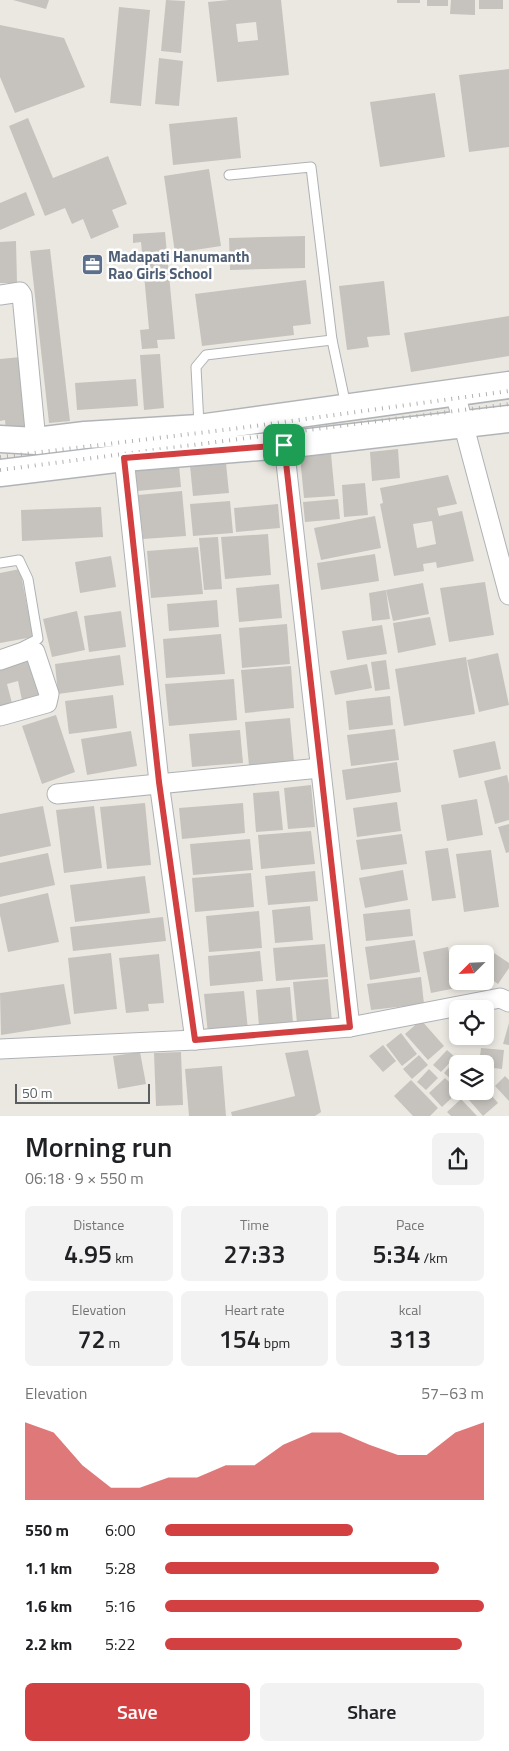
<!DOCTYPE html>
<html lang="en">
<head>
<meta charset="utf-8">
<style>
	body { margin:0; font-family:"Titillium Web",sans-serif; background:#f2f2f2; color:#202124; height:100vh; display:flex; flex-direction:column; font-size:19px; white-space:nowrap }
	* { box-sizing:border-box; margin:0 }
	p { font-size:16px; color:#757577 }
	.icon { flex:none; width:28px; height:28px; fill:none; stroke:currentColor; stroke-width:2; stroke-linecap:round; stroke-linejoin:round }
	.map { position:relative; height:1116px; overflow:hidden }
	.panel { display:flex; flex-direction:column; background:#fff; flex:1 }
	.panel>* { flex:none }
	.needle { width:32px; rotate:246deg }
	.tools { position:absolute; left:449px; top:945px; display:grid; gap:10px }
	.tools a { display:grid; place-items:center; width:45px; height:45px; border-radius:8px; background:#fff; box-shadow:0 2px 8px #0003; font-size:25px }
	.scale { position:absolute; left:15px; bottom:12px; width:135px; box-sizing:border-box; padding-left:5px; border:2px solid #5a5d60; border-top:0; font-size:14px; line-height:18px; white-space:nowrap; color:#5a5d60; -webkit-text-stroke:4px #fff; paint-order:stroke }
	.pin { position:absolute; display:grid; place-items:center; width:42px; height:42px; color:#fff; margin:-21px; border-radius:10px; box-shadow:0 2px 8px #0006 }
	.round { display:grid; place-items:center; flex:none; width:52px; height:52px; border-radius:8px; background:#f2f2f2 }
	.headline { display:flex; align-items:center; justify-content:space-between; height:85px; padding:0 25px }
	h1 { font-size:28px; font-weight:600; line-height:38px }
	.stats { display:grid; grid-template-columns:repeat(3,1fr); gap:8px; height:85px; padding:5px 25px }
	.stats div { display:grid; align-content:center; border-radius:8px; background:#f2f2f2; text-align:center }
	.stats b { font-size:25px; font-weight:600 }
	.stats small { font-size:14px; font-weight:400 }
	.stats p { font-size:14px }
	.chart { height:140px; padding:10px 25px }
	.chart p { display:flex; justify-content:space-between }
	.chart svg { width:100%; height:90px; margin-top:5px; fill:#d24041; opacity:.7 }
	.cta { display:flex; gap:10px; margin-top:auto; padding:10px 25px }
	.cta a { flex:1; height:58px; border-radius:8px; background:#d24041; color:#fff; font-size:20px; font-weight:600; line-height:58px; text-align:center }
	.cta a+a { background:#f2f2f2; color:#202124 }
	ul { padding:0 25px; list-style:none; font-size:16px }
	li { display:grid; grid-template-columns:80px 60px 1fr; align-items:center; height:38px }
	li i { height:12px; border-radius:6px; background:#d24041 }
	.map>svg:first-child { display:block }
	.building { fill:#c6c3be; fill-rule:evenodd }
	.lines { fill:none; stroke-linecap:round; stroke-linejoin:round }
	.lane-casing { stroke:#afb2b5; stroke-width:11 }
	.street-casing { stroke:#afb2b5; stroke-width:21 }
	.secondary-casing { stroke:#b1b4b7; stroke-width:29 }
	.lane { stroke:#fff; stroke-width:9 }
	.street { stroke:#fff; stroke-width:19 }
	.secondary { stroke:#fff; stroke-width:26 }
	.rail { stroke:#b0b1b1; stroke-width:4; stroke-dasharray:1 6; stroke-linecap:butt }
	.route-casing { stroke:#fff; stroke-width:10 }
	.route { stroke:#d24041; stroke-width:6 }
	.labels { text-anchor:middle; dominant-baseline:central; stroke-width:5; stroke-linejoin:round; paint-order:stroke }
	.service-label { font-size:15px; font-weight:bold; fill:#4e5e75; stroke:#fff; text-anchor:start }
</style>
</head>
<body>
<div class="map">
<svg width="509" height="1116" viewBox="0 0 509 1116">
	<rect width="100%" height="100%" fill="#ebe8e2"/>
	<!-- building -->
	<g class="building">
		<path d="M13,0H49L46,9Z"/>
		<path d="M166,0L185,1L181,53L161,51Z"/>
		<path d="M229,0H281L289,75L217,82L208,2ZM256,22L258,40L238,42L236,24Z"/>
		<rect x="397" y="0" width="23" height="3"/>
		<rect x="427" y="0" width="21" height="6"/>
		<path d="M451,0H475V15L450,14Z"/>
		<rect x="479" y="0" width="24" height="9"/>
		<path d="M119,7L150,10L141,106L110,103Z"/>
		<path d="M0,25L64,38L85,87L15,113L0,77Z"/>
		<path d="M159,58L183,61L179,106L155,104Z"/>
		<path d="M509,69V147L469,152L459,75Z"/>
		<path d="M435,93L445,157L380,167L370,102Z"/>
		<path d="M237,117L241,158L173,165L169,124Z"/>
		<path d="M28,118L53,178L108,156L127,204L112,210L119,227L91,239L83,219L72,224L65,208L45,216L9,126Z"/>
		<path d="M209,169L221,246L175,253L164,176Z"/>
		<path d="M26,192L35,215L0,230V203Z"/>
		<path d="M165,232L175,339L157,340L158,348L142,349L140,330L149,329L141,242L133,243V234Z"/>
		<path d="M305,236V268L230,270L229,238Z"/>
		<path d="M16,241L17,283H0V242Z"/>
		<path d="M50,249L70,421L49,423L30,251Z"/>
		<path d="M306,280L311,324L293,326L294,335L202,346L195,294Z"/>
		<path d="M384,281L390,335L367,337L369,347L347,350L339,286Z"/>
		<path d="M509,316V356L411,372L404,333Z"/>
		<path d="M160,354L164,408L144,410L140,355Z"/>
		<path d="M21,357L28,428L6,431L5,420L0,421V359Z"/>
		<path d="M136,379L138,406L77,410L75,383Z"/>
		<path d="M398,449L400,478L372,481L370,452Z"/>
		<path d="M331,454L335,496L304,498L300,457Z"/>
		<path d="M226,463L229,493L193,496L190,466Z"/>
		<path d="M179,465L181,487L137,491L134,469Z"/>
		<path d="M448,475L457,504L437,508L439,516L462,511L474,561L437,568L436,562L423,564L424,571L394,576L380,504L383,503L380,488ZM432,521L436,544L417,548L413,524Z"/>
		<path d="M365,483L368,515L344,517L342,485Z"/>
		<path d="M182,491L186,536L143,539L138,495Z"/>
		<path d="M338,499L340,519L305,522L303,502Z"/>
		<path d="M230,501L233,533L193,536L190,504Z"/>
		<path d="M278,504L280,528L236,532L234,508Z"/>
		<path d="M101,507L103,537L22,541L21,510Z"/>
		<path d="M375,516L381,548L321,560L314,528Z"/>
		<path d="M268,534L271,575L225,579L221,537Z"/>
		<path d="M218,537L222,589L204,590L199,538Z"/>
		<path d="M198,547L203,594L151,598L147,551Z"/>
		<path d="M375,554L379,581L321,590L317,563Z"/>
		<path d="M111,556L116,587L80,593L75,562Z"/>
		<path d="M20,569L33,637L0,643V573Z"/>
		<path d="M485,582L494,635L449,642L440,588Z"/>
		<path d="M423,583L429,614L393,621L386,590Z"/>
		<path d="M279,584L282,618L239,622L236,588Z"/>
		<path d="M386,590L390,619L372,621L369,593Z"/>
		<path d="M217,600L219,627L169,631L167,604Z"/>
		<path d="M77,611L85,650L52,657L43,619Z"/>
		<path d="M121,611L126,647L89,652L84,616Z"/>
		<path d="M430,617L436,645L398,653L393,623Z"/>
		<path d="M287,624L290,664L242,668L239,628Z"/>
		<path d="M382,625L387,654L347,660L342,631Z"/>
		<path d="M221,634L225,674L166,678L163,639Z"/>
		<path d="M498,653L509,705L479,712L467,660Z"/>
		<path d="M120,655L124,685L58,694L55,664Z"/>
		<path d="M32,656L43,700L23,705L18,681L7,684L13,707L0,711V666Z"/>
		<path d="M466,657L475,714L404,726L395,669Z"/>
		<path d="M386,660L390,689L375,691L371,662Z"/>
		<path d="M367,664L372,688L335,695L330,671Z"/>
		<path d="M291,666L294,708L245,713L241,670Z"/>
		<path d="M234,679L237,720L169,726L165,684Z"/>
		<path d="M113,695L117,728L69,734L65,701Z"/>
		<path d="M390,696L393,725L349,730L346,701Z"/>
		<path d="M56,715L75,772L42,784L22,726Z"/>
		<path d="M290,718L294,762L249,766L245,722Z"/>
		<path d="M395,729L399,760L351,766L347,735Z"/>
		<path d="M240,730L243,763L192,767L189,734Z"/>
		<path d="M131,731L137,766L87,775L81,739Z"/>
		<path d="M495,741L501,769L459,778L453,750Z"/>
		<path d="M397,762L401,792L346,800L342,770Z"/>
		<path d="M507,775L509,784V820L495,824L484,781Z"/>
		<path d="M311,785L315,827L288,829L284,788Z"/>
		<path d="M279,791L283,830L256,832L253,793Z"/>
		<path d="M477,799L483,835L447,841L441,805Z"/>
		<path d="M397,802L401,831L357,837L353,808Z"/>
		<path d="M145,803L151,865L107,869L100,807Z"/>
		<path d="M243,803L245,833L182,839L179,808Z"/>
		<path d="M43,806L51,846L0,857V814Z"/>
		<path d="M94,806L102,868L64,873L56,810Z"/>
		<path d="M509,824V852L506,853L498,827Z"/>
		<path d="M311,831L315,864L261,869L258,835Z"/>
		<path d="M402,834L407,864L361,870L356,840Z"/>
		<path d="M250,839L253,870L193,875L190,844Z"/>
		<path d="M448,848L456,898L432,901L425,851Z"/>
		<path d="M491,850L499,907L464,912L456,854Z"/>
		<path d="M48,853L55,885L0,897V863Z"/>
		<path d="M403,870L408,900L365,908L359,878Z"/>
		<path d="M315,871L318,901L268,905L265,876Z"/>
		<path d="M251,873L254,907L195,912L192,878Z"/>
		<path d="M145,876L150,913L75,922L70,885Z"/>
		<path d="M48,893L59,942L8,952L0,915V904Z"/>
		<path d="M310,906L313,940L275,943L272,910Z"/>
		<path d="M410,909L413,936L366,941L363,914Z"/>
		<path d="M259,911L262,948L209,952L206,916Z"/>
		<path d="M163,917L166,941L73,951L70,927Z"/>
		<path d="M415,940L420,972L370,980L365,947Z"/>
		<path d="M325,944L328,977L276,981L273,948Z"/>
		<path d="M448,947L456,988L431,993L423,952Z"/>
		<path d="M260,951L263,981L210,986L208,956Z"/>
		<path d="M491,951L509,963V968L498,984L485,975V961Z"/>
		<path d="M111,953L117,1009L74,1014L68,958Z"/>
		<path d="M159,954L164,1003L148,1004L149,1011L126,1013L119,958Z"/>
		<path d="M421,977L424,1004L371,1010L367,984Z"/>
		<path d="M328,979L332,1021L297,1023L293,982Z"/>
		<path d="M64,984L71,1024L1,1035L0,993Z"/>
		<path d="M290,987L293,1023L259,1026L256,990Z"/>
		<path d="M244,991L248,1030L208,1034L204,994Z"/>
		<path d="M421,1020L444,1046L428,1060L405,1034Z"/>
		<path d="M509,1023V1045L503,1044Z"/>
		<path d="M401,1033L417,1054L402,1066L386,1045Z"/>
		<path d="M383,1045L396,1061L383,1072L369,1056Z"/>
		<path d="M481,1048L504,1050L502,1069L485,1067V1064H479Z"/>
		<path d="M308,1050L321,1112L315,1116H232L231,1112L295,1096L285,1053Z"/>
		<path d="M447,1050L455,1057L441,1072L433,1065Z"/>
		<path d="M140,1052L146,1084L118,1089L113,1056Z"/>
		<path d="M181,1052L183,1105L156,1106L154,1053Z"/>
		<path d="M419,1055L428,1065L412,1079L403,1069Z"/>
		<path d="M458,1057L465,1064H458V1073L452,1080L444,1073Z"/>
		<path d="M222,1066L226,1116H189L185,1069Z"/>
		<path d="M429,1069L438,1078L426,1090L417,1082Z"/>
		<path d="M505,1076L509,1080V1101L495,1086Z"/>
		<path d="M445,1078L459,1091L442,1107L429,1093Z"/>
		<path d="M411,1080L438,1108L430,1116H413L394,1096Z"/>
		<path d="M485,1088L498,1103L483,1116L469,1100L478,1091H485Z"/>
		<path d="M461,1099L477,1116H451L447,1112Z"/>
	</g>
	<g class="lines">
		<defs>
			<g id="lane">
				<path d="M229,175L311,167L332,340L346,406"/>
				<path d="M199,425L196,367L206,355L332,340"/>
				<path d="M0,563L19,560L28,579L38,639L24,646"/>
			</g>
			<g id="street">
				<path d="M0,295L20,292L22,295L36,441"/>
				<path d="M455,393L509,595"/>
				<path d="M284,445L350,1027"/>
				<path d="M124,458L159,782L195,1040"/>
				<path d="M0,660L29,650L35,652L49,694L47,703L0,716"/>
				<path d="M57,794L320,768"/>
				<path d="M0,1049L195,1040L350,1027L500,998L509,1002"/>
			</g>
			<g id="secondary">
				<path d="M0,439L36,441L85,435L199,428L509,385"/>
				<path d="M0,473L124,458L284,445L509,419"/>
			</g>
		</defs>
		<!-- lane casing -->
		<use href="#lane" class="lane-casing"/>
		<!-- street casing -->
		<use href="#street" class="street-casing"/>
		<!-- secondary casing -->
		<use href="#secondary" class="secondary-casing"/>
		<!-- lane -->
		<use href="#lane" class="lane"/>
		<!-- street -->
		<use href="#street" class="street"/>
		<!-- secondary -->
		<use href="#secondary" class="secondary"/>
		<!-- rail -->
		<g class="rail">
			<path d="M0,457L240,428L509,391"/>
			<path d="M0,470L509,404"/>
		</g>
	</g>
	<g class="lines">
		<defs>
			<path id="route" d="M284,445L350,1027L195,1040L159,782L124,458Z"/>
		</defs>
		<!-- route casing -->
		<use href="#route" class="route-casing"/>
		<!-- route -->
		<use href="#route" class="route"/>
	</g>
	<!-- icons -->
	<defs>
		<symbol id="office-square" viewBox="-11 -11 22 22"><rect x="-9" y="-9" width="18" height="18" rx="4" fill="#5c6f8a" stroke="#fff"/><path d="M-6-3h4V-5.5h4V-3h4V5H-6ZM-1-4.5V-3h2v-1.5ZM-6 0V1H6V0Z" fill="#fff"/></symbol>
	</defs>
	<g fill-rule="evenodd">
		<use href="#office-square" x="80" y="252" width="25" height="25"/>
	</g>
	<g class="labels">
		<!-- service labels -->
		<g class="service-label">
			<text x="108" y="256">Madapati Hanumanth<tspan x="108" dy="17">Rao Girls School</tspan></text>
		</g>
	</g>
</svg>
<div class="tools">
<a><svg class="needle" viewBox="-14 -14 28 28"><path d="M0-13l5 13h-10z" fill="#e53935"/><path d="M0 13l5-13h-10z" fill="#757577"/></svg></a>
<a><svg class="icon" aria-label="locate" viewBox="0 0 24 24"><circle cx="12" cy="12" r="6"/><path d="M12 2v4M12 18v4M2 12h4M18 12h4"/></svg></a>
<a><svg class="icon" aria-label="layers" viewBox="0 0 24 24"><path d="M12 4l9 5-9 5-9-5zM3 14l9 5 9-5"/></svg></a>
</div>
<div class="scale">50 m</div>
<div class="pin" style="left:284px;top:445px;background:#1e9e55"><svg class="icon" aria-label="arrive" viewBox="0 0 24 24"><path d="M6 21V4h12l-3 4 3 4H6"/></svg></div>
</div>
<section class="panel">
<div class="headline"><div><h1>Morning run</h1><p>06:18 · 9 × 550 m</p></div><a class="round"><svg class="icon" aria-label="share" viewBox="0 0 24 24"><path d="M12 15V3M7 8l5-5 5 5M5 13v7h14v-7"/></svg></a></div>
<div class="stats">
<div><p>Distance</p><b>4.95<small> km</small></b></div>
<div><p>Time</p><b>27:33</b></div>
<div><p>Pace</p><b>5:34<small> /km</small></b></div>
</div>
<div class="stats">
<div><p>Elevation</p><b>72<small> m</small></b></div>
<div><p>Heart rate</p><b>154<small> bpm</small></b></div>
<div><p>kcal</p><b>313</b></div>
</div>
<div class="chart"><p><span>Elevation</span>57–63 m</p>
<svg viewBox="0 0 160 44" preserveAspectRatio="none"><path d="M0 44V6L10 11L20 27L30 38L40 38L50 33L60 33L70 27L80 27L90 17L100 11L110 11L120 17L130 22L140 22L150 11L160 6V44z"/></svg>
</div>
<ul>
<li><b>550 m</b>6:00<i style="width:59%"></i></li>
<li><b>1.1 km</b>5:28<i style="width:86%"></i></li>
<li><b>1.6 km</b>5:16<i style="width:100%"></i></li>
<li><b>2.2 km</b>5:22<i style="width:93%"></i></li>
</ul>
<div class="cta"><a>Save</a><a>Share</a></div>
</section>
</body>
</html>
